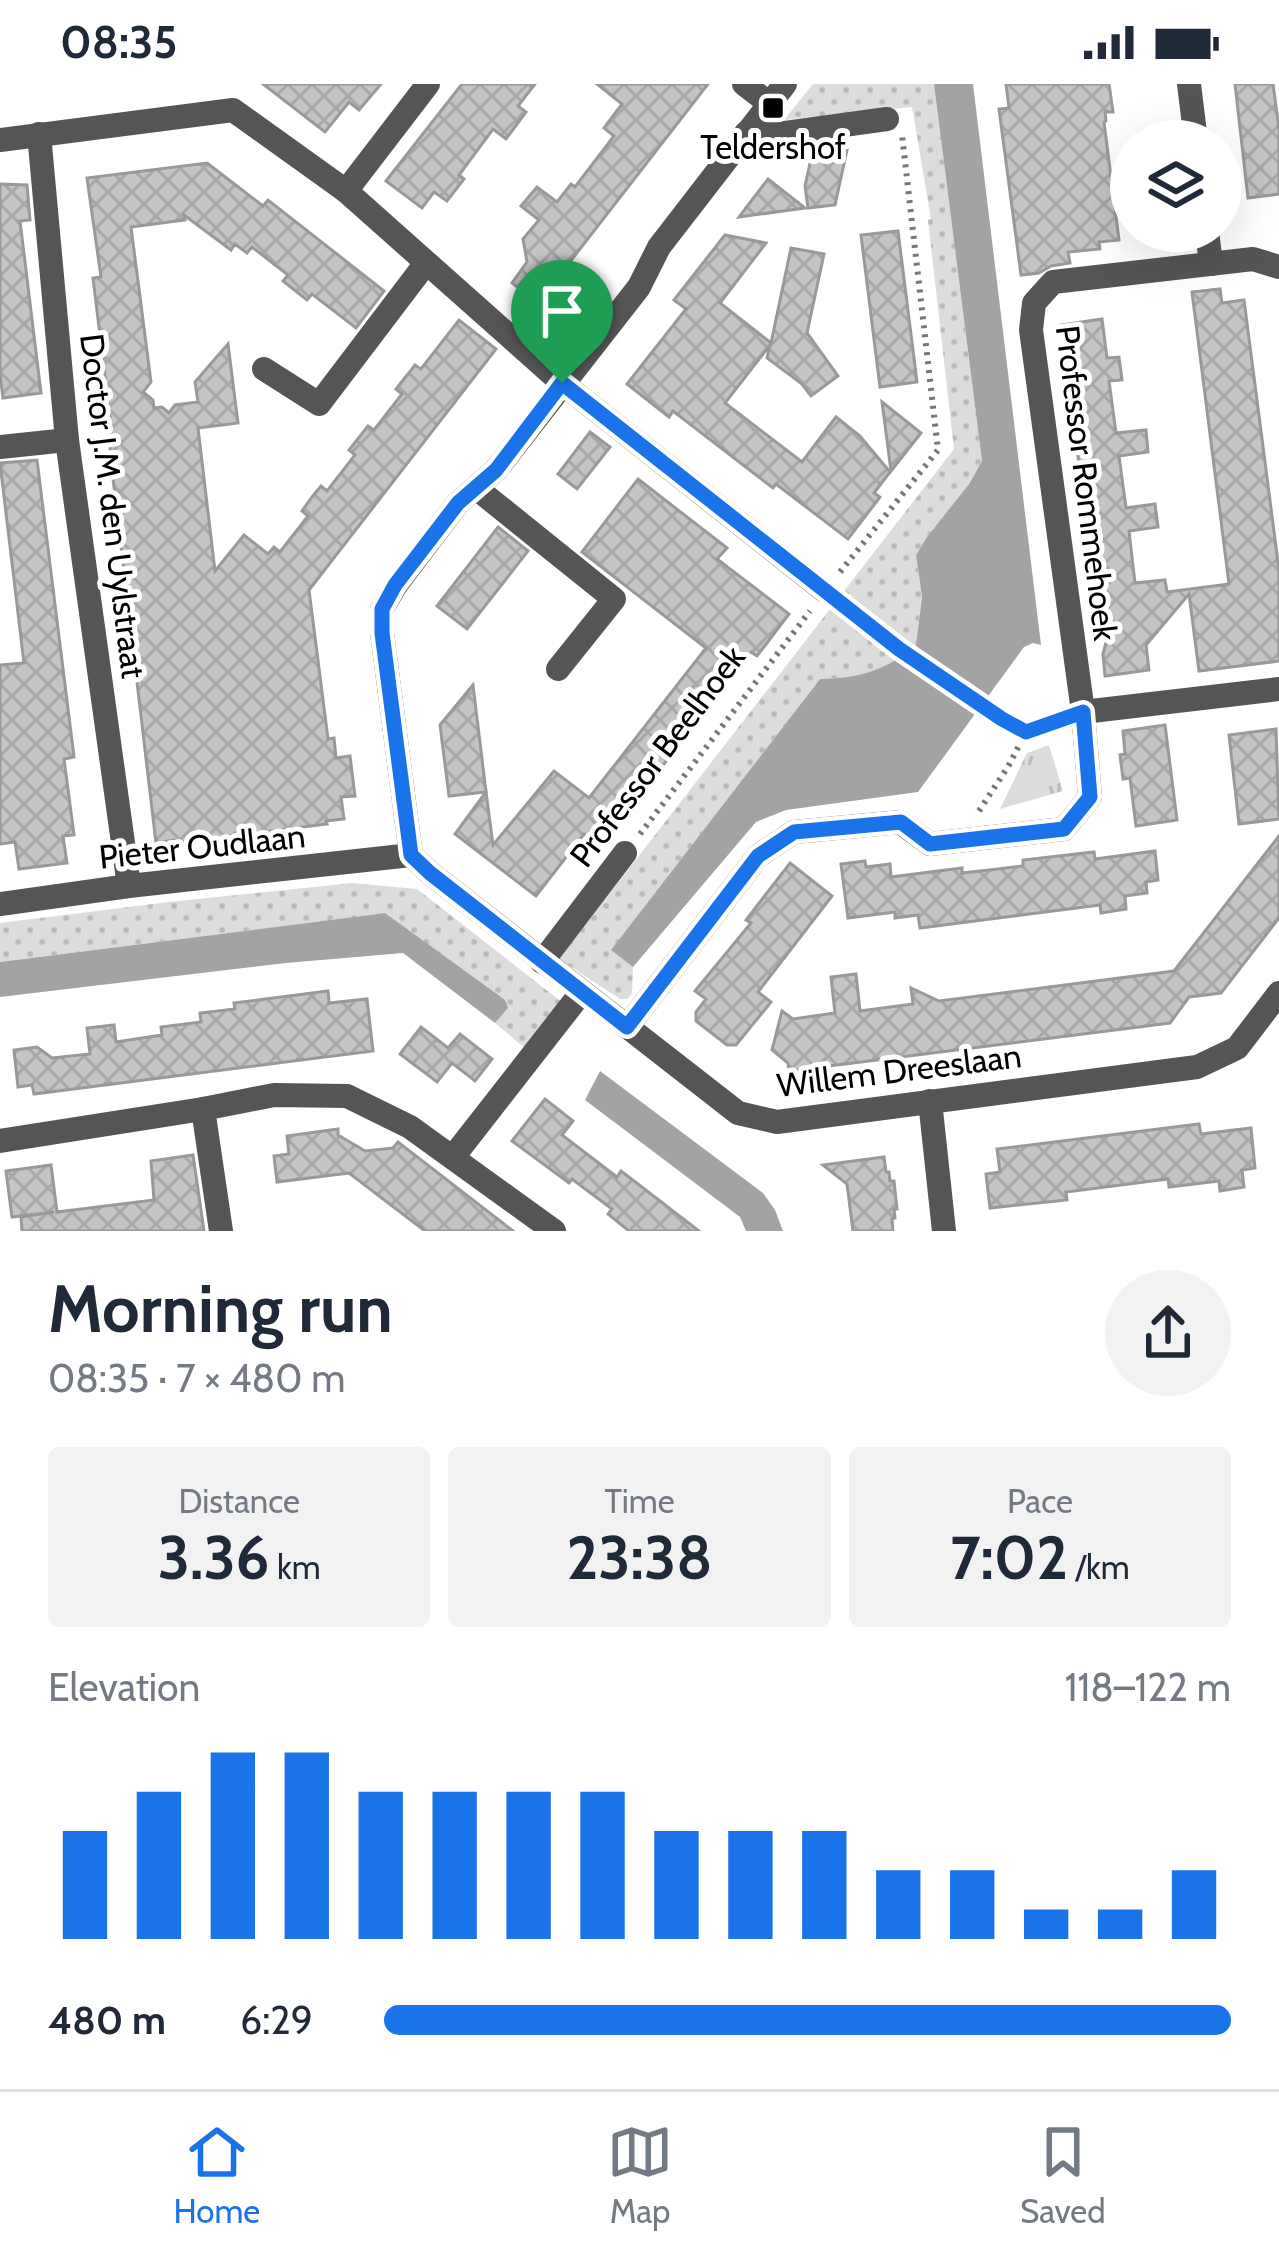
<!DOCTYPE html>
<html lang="en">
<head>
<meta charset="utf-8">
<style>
	body { margin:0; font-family:Cabin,sans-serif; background:#f2f2f3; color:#1f2937; height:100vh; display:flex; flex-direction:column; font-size:45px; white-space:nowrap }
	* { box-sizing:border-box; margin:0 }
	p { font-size:39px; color:#747a83 }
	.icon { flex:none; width:66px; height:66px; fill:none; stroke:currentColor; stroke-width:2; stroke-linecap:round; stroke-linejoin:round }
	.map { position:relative; height:1147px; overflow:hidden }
	.drawer { display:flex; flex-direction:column; background:#fff; flex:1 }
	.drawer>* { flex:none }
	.tools { position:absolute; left:1110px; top:36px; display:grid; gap:24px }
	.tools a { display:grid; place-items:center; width:132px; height:132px; border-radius:50%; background:#fff; box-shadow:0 12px 48px #0002; font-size:60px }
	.pin { position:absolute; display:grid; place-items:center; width:102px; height:102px; color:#fff; margin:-123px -51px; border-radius:50% 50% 50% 0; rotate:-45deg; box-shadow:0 0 12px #0007 }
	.pin .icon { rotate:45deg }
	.round { display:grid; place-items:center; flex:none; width:126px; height:126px; border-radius:63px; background:#f2f2f3 }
	.head { display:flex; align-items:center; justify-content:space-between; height:204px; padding:0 48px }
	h1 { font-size:66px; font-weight:800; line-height:90px }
	.metrics { display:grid; grid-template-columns:repeat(3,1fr); gap:18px; height:204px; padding:12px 48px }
	.metrics div { display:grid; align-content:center; border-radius:12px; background:#f2f2f3; text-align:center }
	.metrics b { font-size:60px; font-weight:800 }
	.metrics small { font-size:33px; font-weight:400 }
	.metrics p { font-size:33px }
	.chart { height:336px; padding:24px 48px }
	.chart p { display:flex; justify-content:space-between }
	.chart svg { width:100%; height:216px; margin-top:12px; stroke:#1a73e8; stroke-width:6 }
	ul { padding:0 48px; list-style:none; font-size:39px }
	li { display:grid; grid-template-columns:192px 144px 1fr; align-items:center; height:90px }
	li i { height:30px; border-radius:15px; background:#1a73e8 }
	.status { display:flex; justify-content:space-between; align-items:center; height:84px; padding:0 60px; background:#fff; direction:ltr }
	.status svg { height:33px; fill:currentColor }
	.tabs { display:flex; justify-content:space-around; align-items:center; height:168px; border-top:3px solid #e0e1e3; background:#fff; font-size:33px; color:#747a83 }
	.tabs a { display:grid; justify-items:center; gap:6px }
	.tabs .current { color:#1a73e8 }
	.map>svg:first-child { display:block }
	.grass { fill:url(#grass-dots) }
	.park { fill:url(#park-tufts) }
	.water { fill:#a3a3a3 }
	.building { fill:url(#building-cross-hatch); stroke:#999; stroke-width:3 }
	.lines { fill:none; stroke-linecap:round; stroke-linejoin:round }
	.path { stroke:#777; stroke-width:6; stroke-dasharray:3 6; stroke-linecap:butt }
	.street { stroke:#555; stroke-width:24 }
	.route-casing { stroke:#fff; stroke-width:24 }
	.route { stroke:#1a73e8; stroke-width:15 }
	.poi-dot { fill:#000; stroke:#fff; stroke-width:4.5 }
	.labels { text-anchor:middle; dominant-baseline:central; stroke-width:10; stroke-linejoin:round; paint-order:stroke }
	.poi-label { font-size:33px; fill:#000; stroke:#fff }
	.street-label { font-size:33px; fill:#000; stroke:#fff }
</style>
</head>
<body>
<div class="status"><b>08:35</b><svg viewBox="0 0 49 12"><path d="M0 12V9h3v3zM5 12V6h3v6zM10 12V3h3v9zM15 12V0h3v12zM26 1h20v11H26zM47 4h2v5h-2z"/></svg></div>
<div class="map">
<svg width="1279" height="1147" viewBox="0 0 1279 1147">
	<defs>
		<pattern id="grass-dots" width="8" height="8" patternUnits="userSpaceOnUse" patternTransform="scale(3)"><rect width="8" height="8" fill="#dcdcdc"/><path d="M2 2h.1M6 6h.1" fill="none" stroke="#bbb" stroke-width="1.8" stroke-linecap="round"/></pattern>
		<pattern id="park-tufts" width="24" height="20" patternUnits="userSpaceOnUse" patternTransform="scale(3)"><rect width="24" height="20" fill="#dcdcdc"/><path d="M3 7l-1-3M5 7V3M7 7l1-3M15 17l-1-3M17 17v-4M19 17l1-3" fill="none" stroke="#bbb"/></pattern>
		<pattern id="building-cross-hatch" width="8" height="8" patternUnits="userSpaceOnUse" patternTransform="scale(3)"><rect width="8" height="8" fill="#c4c4c4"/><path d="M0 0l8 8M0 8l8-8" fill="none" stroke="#a7a7a7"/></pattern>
	</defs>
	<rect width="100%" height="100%" fill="#fff"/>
	<!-- grass -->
	<g class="grass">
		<path d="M813,0H934L982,377L969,400L927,453L916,471L922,513L916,561C885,587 859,594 820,595L612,865L633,883L632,910L627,915H620L559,875L954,365L928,136L931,135L912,23L784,36Z"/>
		<path d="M352,799L417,805L563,919L526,965L495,939L508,924L385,829L0,878V839L169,818Z"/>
	</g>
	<!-- park -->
	<path class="park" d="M1049,661L1063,707L1000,725L1027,669Z"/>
	<!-- water -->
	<g class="water">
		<path d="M934,0H973L1041,561L1033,559L1024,563L918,708L786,726L756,738L633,883L611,866L820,595C859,594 885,587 916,561L922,513L916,471L927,453L969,400L982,377Z"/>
		<path d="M385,829L505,916L508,924L495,939L403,869L286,879L0,913V878Z"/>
		<path d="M600,987L763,1109L775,1126L783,1147H746L740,1133L585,1016Z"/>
	</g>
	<!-- building -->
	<g class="building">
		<path d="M263,0H381L359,26L349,18L325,48Z"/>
		<path d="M462,0H535L518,22L526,28L506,55L493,45L459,91L464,95L447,117L434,108L422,124L386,97Z"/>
		<path d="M597,0H708L538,219L512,199L527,178L523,155L539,136L521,122L537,103L557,118L571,100L575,103L614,52L604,44L622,20Z"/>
		<path d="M1006,0H1109L1113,28H1105L1106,37L1104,38L1119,156L1099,158L1100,165L1068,168L1070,179L1051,182L1039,189L1021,191L999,25L1009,24Z"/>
		<path d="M1235,0H1273L1279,45V110L1248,114Z"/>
		<path d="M847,66L835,121L808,124L805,102L812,70Z"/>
		<path d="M207,79L263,122L268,116L384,207L356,244L312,210L307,216L283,197L288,191L252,163L247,169L235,160L231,166L184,131L185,136L131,143L151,298L143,308L153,316L154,324L162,323L169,329L175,321L198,318L195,298L228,260L238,339L198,344L215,487L244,451L268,470L274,463L280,468L308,432L302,427L312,413L321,402L327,407L355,371L349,366L368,342L374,346L402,310L396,305L415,281L421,285L459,236L496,265L309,506L328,655L334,654L336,674L350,672L355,712L341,713L344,735L326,737L327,740L174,759V756L156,759L110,369L111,341L93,194L101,193L87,94Z"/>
		<path d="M768,95L805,124L739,133Z"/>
		<path d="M0,100L27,101L30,136L20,137L41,309L3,314L0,291Z"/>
		<path d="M898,147L917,298L880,303L861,151Z"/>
		<path d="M725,151L766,159L720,219L771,259L791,164L824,170L807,249L838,292L811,312L802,300L767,274L770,261L725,319L802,378L836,333L860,352L890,388L874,409L880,413L848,455L776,400L773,404L673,327L669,333L627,300L686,225L674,216Z"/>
		<path d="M1220,205L1222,219L1244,216L1279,486V577L1199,587L1189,510L1146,561L1149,586L1105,592L1103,570L1110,544L1106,510L1096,512L1061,241L1102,235L1107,274L1119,273L1122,296L1109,297L1116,349L1146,346L1148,368L1119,372L1126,424L1155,420L1158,443L1129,447L1135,499L1165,496L1167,508L1229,500L1192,208Z"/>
		<path d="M882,318L921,349L891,387Z"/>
		<path d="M590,348L610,363L577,405L558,390Z"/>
		<path d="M37,376L74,673L64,675L74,751L63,752L67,779L19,785L15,758L0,760V581L24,579L0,379Z"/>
		<path d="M638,395L727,464L717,475L789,530L757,572L751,568L612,747L606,742L594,757L584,750L536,812L455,750L486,708L493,761L554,687L589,714L706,564L582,468Z"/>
		<path d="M498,443L528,467L467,545L437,522Z"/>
		<path d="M473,601L486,708L449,712L440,641Z"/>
		<path d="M1165,641L1177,736L1136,742L1130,694L1123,695L1120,671L1125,670L1123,647Z"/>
		<path d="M1276,645L1279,735L1239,740L1229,651Z"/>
		<path d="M1279,752V834L1221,909L1189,913L1170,939L789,987L788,979L772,966L782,927L793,935L835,929L831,893L856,890L860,927L913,920L911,904L939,917L1174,887Z"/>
		<path d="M1155,767L1158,796L1146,798L1147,809L1125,812L1126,825L1101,829L1100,821L920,844L918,831L895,834V828L848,834L841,780L865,777L866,783L890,780L891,793L962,784V789L998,785L1023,782V776L1094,768L1095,775Z"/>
		<path d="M790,779L832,812L758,908L771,918L736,961H727L696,937V928L706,915L695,907L751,839L746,836Z"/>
		<path d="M328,907L329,919L367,915L373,967L34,1010L32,1001L18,1003L14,966L37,963L52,974L90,970L87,944L114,941L116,958L162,951L161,943L201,938L200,929L235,925L234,919Z"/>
		<path d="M421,943L448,964L460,950L492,975L475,997L452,979L437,998L400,970Z"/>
		<path d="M545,1015L573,1037L562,1051L617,1093L621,1087L699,1147H629L608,1130L612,1125L572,1095L569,1099L512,1057Z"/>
		<path d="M1199,1040L1201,1050L1251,1044L1255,1084L1242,1086L1244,1103L1220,1107L1219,1097L1169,1103L1168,1095L1066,1108L1067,1116L990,1124L986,1090L1000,1088L997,1065Z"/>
		<path d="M338,1045V1051L365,1067L393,1064L398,1058L513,1147H425L349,1089L277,1098L274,1072L289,1070L287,1052Z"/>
		<path d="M193,1071L204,1147H22L21,1133L54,1128L12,1133L6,1087L51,1081L57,1128L154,1116L151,1077Z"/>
		<path d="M884,1073L886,1088H889L890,1097H894L897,1125H894L895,1134L892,1135L893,1147H853L847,1100L823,1081Z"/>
	</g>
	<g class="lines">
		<!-- path -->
		<g class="path">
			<path d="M840,488L938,366L902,51"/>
			<path d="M842,520C901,566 961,614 1026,648L1057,637"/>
			<path d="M979,727L1009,681L1026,648"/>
			<path d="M640,750L810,527"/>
		</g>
		<!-- street -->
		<g class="street">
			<path d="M744,0L770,20"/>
			<path d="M785,0L659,163L639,203L496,386L458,419L396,501L382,525V549L411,771L430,789L738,1029L777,1038L1197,983L1237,964L1279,909"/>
			<path d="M1189,0L1196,57"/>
			<path d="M746,49L778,50L887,35"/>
			<path d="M39,50L67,356L129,802"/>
			<path d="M0,56L233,26L346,107L562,299L825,507"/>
			<path d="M346,107L428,0"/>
			<path d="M1207,147L1211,180"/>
			<path d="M264,285L319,320L426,179"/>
			<path d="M0,363L67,356"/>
			<path d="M476,404L614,515L558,585"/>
			<path d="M1083,628L1279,605"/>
			<path d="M0,820L129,802L411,771"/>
			<path d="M542,878L625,769"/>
			<path d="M627,943L758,772L794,748L900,738L930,760L1064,745L1090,713L1083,628L1031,246L1034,219L1053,198L1253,175L1279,183"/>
			<path d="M930,1017L944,1147"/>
			<path d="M0,1057L203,1025"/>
			<path d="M453,1073L581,909"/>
			<path d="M221,1147L203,1025L274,1011L347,1012L410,1043L554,1147"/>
		</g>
	</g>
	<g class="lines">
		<defs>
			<path id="route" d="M562,299L899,565L1002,635L1026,648L1083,628L1090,713L1064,745L930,760L901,738L794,748L758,772L627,943L430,789L411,771L382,549V525L395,501L458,419L496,386Z"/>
		</defs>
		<!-- route casing -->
		<use href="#route" class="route-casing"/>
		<!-- route -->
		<use href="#route" class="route"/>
	</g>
	<!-- markers -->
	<rect class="poi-dot" x="761" y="12" width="24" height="24" rx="6"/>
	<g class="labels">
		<!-- poi labels -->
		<g class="poi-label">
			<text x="773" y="63">Teldershof</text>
		</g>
		<!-- street labels -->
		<g class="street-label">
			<text transform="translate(1087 399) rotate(83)">Professor Rommehoek</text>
			<text transform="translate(113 422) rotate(83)">Doctor J.M. den Uylstraat</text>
			<text transform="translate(657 672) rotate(-53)">Professor Beelhoek</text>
			<text transform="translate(202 762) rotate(-6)">Pieter Oudlaan</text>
			<text transform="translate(899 986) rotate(-7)">Willem Dreeslaan</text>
		</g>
	</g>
</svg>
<div class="tools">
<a><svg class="icon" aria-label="layers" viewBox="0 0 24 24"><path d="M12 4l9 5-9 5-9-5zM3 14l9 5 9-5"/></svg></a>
</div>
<div class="pin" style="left:562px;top:299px;background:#1e9e55"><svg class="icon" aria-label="arrive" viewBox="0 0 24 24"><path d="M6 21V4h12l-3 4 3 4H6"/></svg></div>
</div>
<section class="drawer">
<div class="head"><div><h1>Morning run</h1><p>08:35 · 7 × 480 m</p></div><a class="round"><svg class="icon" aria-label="share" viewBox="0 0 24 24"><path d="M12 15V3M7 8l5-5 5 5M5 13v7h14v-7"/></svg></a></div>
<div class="metrics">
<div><p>Distance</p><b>3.36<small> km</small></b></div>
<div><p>Time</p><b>23:38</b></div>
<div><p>Pace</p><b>7:02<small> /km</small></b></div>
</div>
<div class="chart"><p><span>Elevation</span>118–122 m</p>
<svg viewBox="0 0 160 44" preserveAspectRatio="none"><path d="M5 44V22M15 44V14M25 44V6M35 44V6M45 44V14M55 44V14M65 44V14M75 44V14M85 44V22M95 44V22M105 44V22M115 44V30M125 44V30M135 44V38M145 44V38M155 44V30"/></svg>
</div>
<ul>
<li><b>480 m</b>6:29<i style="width:100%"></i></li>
</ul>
</section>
<nav class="tabs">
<a class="current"><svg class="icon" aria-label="home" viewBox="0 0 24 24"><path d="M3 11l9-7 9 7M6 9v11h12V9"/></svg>Home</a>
<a><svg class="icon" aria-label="map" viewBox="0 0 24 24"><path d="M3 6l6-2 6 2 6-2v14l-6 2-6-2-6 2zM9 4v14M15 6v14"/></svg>Map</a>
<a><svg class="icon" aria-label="saved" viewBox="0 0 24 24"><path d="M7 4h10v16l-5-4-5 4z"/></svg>Saved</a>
</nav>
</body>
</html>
